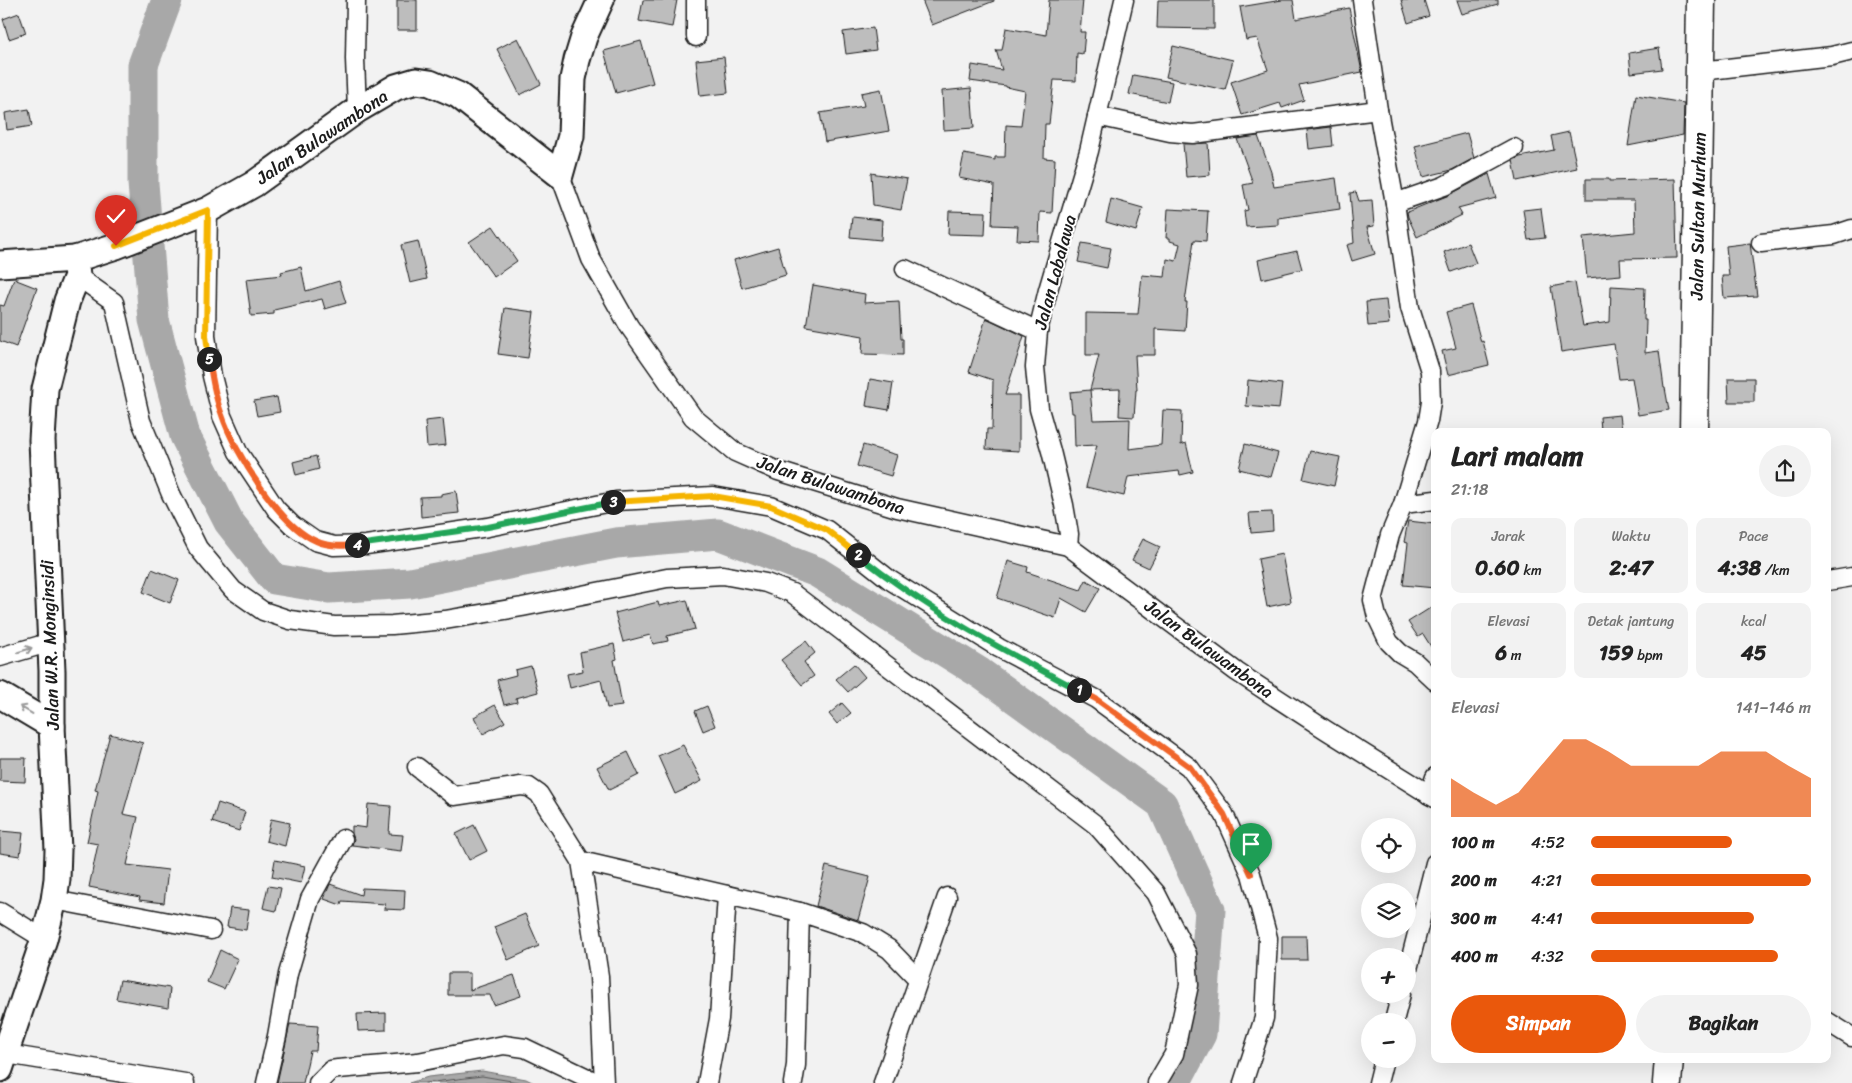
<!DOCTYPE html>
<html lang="id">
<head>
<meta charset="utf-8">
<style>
	body { margin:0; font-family:Sriracha,sans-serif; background:#f2f2f2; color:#222; height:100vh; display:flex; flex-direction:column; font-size:19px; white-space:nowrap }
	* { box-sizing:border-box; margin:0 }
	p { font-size:16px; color:#767676 }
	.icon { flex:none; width:28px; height:28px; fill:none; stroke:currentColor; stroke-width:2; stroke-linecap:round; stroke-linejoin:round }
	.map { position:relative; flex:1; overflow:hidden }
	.drawer { position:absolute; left:1431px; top:428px; width:400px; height:635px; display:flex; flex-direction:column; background:#fff; border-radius:10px; box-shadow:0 5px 20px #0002 }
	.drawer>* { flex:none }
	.buttons { position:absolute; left:1361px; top:818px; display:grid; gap:10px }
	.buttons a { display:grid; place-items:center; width:55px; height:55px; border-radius:50%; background:#fff; box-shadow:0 5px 20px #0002; font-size:25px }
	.pin { position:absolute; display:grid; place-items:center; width:42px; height:42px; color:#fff; margin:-51px -21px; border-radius:50% 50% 50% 0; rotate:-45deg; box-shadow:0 0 5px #0007 }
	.pin .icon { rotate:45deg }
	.km { position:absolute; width:25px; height:25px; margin:-12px; border-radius:50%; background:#222; color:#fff; font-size:14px; line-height:25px; text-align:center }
	.round { display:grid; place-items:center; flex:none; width:52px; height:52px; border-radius:26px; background:#f2f2f2 }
	.head { display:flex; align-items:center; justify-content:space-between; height:85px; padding:0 20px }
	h1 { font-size:28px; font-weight:700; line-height:38px }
	.metrics { display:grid; grid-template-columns:repeat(3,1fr); gap:8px; height:85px; padding:5px 20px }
	.metrics div { display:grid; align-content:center; border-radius:10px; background:#f2f2f2; text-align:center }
	.metrics b { font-size:21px; font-weight:700 }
	.metrics small { font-size:14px; font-weight:400 }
	.metrics p { font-size:14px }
	.chart { height:140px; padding:10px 20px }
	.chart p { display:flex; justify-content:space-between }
	.chart svg { width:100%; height:90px; margin-top:5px; fill:#ea580c; opacity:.7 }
	.primary-button { display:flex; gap:10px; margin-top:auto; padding:10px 20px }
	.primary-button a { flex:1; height:58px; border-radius:30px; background:#ea580c; color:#fff; font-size:20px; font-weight:700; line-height:58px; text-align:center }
	.primary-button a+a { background:#f2f2f2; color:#222 }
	ul { padding:0 20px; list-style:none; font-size:16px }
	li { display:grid; grid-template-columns:80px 60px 1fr; align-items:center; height:38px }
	li i { height:12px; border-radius:6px; background:#ea580c }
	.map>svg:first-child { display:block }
	.water { fill:#a8a8a8; stroke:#707070 }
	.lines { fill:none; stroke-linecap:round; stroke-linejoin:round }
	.shore { stroke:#545454; stroke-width:1 }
	.river { stroke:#a8a8a8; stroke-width:31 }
	.building { fill:#bdbdbd; stroke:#1c1c1c }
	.minor-casing { stroke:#1c1c1c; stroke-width:21 }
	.secondary-casing { stroke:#1c1c1c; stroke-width:29 }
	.trunk-casing { stroke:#1c1c1c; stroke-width:31 }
	.minor { stroke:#fff; stroke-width:18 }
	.secondary { stroke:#fff; stroke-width:25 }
	.trunk { stroke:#fff; stroke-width:28 }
	.oneway { stroke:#999 }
	.split-1-casing { stroke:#fff; stroke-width:10 }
	.split-2-casing { stroke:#fff; stroke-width:10 }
	.split-3-casing { stroke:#fff; stroke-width:10 }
	.split-4-casing { stroke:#fff; stroke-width:10 }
	.split-5-casing { stroke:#fff; stroke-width:10 }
	.split-6-casing { stroke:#fff; stroke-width:10 }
	.split-1 { stroke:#f0652b; stroke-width:6 }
	.split-2 { stroke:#22a559; stroke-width:6 }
	.split-3 { stroke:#f5b400; stroke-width:6 }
	.split-4 { stroke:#22a559; stroke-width:6 }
	.split-5 { stroke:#f0652b; stroke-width:6 }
	.split-6 { stroke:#f5b400; stroke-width:6 }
	.labels { text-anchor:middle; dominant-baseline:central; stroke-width:4; stroke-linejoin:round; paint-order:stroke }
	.street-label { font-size:18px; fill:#1c1c1c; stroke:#fff }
</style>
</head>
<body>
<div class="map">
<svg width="1852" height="1083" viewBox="0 0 1852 1083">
	<rect width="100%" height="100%" fill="#f2f2f2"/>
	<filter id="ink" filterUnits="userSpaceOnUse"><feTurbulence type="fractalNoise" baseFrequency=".02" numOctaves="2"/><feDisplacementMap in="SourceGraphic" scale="10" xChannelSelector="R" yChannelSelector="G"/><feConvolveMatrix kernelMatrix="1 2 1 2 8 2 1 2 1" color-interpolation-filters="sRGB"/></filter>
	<g filter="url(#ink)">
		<!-- water -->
		<path class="water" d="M482,1071L526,1079L534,1083H409L428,1077Z"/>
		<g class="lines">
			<!-- shore -->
			<path class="shore" d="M425,1083L482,1076L523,1083"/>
			<!-- river -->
			<path class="river" d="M167,0L143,65V183L154,320L185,436L229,522L274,579L329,588L410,583L616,543L718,534L817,572L980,673L1162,804L1210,910L1201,1034L1175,1083"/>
		</g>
		<!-- building -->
		<g class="building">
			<rect x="397" y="0" width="20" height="30"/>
			<path d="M643,0H677L672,27L639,21Z"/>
			<path d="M922,0H994V1L932,25Z"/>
			<path d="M1049,0H1083L1080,32H1085L1083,54L1077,53L1076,81L1054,80L1049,124H1045L1044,158L1055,159L1052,213L1040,212L1039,241L1017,240L1018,226L992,225L994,185L959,178L964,154L995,160V157H1005L1006,125L1021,126L1025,91L1006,87V86L970,81L972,65L1002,70L996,50H1002L1006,28L1046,35Z"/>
			<path d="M1158,0H1214V29L1157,28Z"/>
			<path d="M1282,0H1293L1296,19L1349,8L1362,72L1299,85L1304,100L1282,108L1280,103L1242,115L1231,82L1268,70L1257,38L1246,40L1240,7Z"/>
			<path d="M1401,0H1424L1429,16L1408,23Z"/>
			<path d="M1457,0H1498V4L1462,14Z"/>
			<path d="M19,13L26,33L9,39L3,19Z"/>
			<path d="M873,28L876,50L846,54L843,32Z"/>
			<path d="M518,38L541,84L520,95L497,49Z"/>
			<path d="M641,41L653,83L616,93L604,51Z"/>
			<path d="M1173,46L1233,60L1225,90L1166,77Z"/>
			<path d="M1659,48L1662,69L1631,73L1629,53Z"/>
			<path d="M724,57L728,93L700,96L696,60Z"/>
			<path d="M1133,75L1172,82L1168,102L1129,94Z"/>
			<path d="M971,88L974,128L944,130L942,91Z"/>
			<path d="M881,89L889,131L825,142L820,113L864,106L861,93Z"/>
			<path d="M1636,95L1684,103L1683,135L1628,146Z"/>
			<path d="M29,109L32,126L7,130L5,113Z"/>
			<path d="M1331,127L1333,146L1309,149L1307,130Z"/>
			<path d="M1569,132L1577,168L1517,181L1513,160L1520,157L1554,150L1551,136Z"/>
			<path d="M1467,133L1474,158L1452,170L1423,177L1415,146Z"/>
			<path d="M1258,136L1271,172L1274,187L1336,178L1340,209L1278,218V225L1246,227L1244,211L1248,210L1243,185L1253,183L1237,139Z"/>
			<path d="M1208,143L1210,175L1186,177L1183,144Z"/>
			<path d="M871,173L907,179L901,210L873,205Z"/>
			<path d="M1489,174L1496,198L1458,208L1462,215L1417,237L1408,217L1407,212L1449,195Z"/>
			<path d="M1586,179H1609V181L1675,179L1677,258L1620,259L1621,275L1587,278L1583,237L1635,232L1634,200H1586Z"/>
			<path d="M1356,192L1359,201L1372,200L1374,226L1367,227L1375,254L1352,261L1347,245L1354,243L1350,193Z"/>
			<path d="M1111,199L1143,208L1136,231L1106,222Z"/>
			<path d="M1541,208L1545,238L1528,240L1523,210Z"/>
			<path d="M1168,209L1208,211L1206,241L1194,240L1185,302H1187L1185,331L1155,329V355H1135L1137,390H1136L1134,417L1119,416L1120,389L1090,390L1099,355H1086V313L1138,314L1142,275L1165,277L1167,259L1176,261L1180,244L1170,241V238H1166Z"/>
			<path d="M949,211L986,212L985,235L948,234Z"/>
			<path d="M852,217L882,220L881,240L850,237Z"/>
			<path d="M493,226L517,261L494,277L469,242Z"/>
			<path d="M418,241L427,279L410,283L401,245Z"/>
			<path d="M1082,243L1111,248L1107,268L1078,262Z"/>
			<path d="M1468,243L1476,263L1451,272L1444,252Z"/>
			<path d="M1750,243L1757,296L1724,298L1722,276H1729L1726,246Z"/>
			<path d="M778,247L786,275L742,288L734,260Z"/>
			<path d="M1297,251L1302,269L1262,279L1258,260Z"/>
			<path d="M301,267L306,291L339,281L346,303L325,309L322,299L274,310V314L251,316L246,279L282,275L281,272Z"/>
			<path d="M14,279L37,288L16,347L0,341V305L4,306Z"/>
			<path d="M1575,282L1583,326L1610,322L1611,286L1645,288L1644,320H1646L1645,353L1659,351L1664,388H1665L1669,410L1638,415L1632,378L1619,379L1614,344L1561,352L1551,287Z"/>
			<path d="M813,285L865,294L864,303L899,301L901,339H903V355L862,354L863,336L806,326Z"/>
			<path d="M1386,300L1389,324L1368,326L1366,302Z"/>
			<path d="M1471,305L1481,342L1483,341L1489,365L1448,375L1442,351L1456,348L1446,312Z"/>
			<path d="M505,308L534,312L528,358L498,354Z"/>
			<path d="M986,318L1024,336L1005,395H1019V451L986,449L987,429H992L993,380L969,372Z"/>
			<path d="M1728,378H1754V402H1729Z"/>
			<path d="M870,379L893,383L889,410L866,406Z"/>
			<path d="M1248,380L1282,384L1279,409L1246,406Z"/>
			<path d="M1090,390L1093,420L1130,419L1129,449L1161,445L1163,410L1182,411L1181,445L1186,443L1193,472L1180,475L1179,471L1128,477L1124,496L1086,487L1097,445L1075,446L1074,413H1072L1070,392Z"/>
			<path d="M277,397L280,412L257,416L254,401Z"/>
			<path d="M1620,415L1622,431H1601L1600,417Z"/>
			<path d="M443,419L446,445L427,447L425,421Z"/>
			<path d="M1245,444L1278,453L1271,477L1239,469Z"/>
			<path d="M863,445L897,455L891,476L857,466Z"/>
			<path d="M1310,451L1340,457L1334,486L1303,479Z"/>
			<path d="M316,456L319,469L296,475L293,462Z"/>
			<path d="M456,491L459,513L421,517L420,497L441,496V494Z"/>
			<path d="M1272,512L1273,531L1251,533L1249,513Z"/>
			<path d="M1408,521L1435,524V588L1403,585L1408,543L1404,542Z"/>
			<path d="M1143,539L1160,547L1149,568L1132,560Z"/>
			<path d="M1282,554L1291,602L1267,607L1258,559Z"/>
			<path d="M1008,561L1028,567L1027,572L1081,590L1086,580L1100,588L1086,612L1061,598L1055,618L997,598Z"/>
			<path d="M152,569L179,580L170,603L143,592Z"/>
			<path d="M687,600L695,629L667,636L668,641L653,644L650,635L623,642L615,613L658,602L659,606Z"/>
			<path d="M1435,605V653L1423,634L1418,637L1408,622Z"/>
			<path d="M806,641L815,653L804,662L814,676L802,685L781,660Z"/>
			<path d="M614,644L617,659L614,660L622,706L607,708L601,680L570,688L567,674L583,671L580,652Z"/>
			<path d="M854,664L865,677L848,692L836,679Z"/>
			<path d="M531,666L538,692L516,698L517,702L504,705L497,680L516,675L515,670Z"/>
			<path d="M842,703L851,713L837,724L829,714Z"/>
			<path d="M495,705L505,722L483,734L474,717Z"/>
			<path d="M707,706L715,726L703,731L695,711Z"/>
			<path d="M110,734L143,743L123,814L138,817L127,865L168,870L164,903L139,900L140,897L89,887L98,844L87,842L98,791L95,790Z"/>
			<path d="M683,745L702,781L675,794L658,756Z"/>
			<path d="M628,752L639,775L609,790L597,767Z"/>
			<path d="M0,758H26L25,782L0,781Z"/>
			<path d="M218,803L245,812L239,831L212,822Z"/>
			<path d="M368,804L391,806L389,834L403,835L401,851L352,845L354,839L352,833V826L366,828Z"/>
			<path d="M271,819L290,823L285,846L266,841Z"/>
			<path d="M474,825L487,851L469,860L456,834Z"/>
			<path d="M0,831L23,833L20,856L0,853Z"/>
			<path d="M275,860L305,866L301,883L272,877Z"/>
			<path d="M826,866L870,877L858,920L816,906Z"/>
			<path d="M330,884L361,895L362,888L405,890L404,910L384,909L385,904L342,901L341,905L324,899Z"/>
			<path d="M268,886L281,888L276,911L263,908Z"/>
			<path d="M230,908L249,910L246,930L227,927Z"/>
			<path d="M525,914L539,946L508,960L494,927Z"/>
			<path d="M1282,936H1306L1307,960H1282Z"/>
			<path d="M220,950L238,959L224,989L207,982Z"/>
			<path d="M448,973H470V990L514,975L521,996L494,1005L490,995H448Z"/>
			<path d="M120,980L170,988L168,1008L116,999Z"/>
			<path d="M386,1013V1030L358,1031L357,1014Z"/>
			<path d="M290,1024L318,1026L316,1051H310L303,1083H277Z"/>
		</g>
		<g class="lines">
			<defs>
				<g id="minor">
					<path d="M356,0L355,59L357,110"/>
					<path d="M696,0V37"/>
					<path d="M1362,0L1378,110L1395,203L1410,308L1430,371L1431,402L1428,421L1403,504L1390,535L1373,600L1377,617L1389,642L1400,653L1415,662L1435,681"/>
					<path d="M1701,71L1832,56L1852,51"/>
					<path d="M1097,116L1170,132L1193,134L1378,110"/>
					<path d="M560,175L591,259L629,326L693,417L735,452L778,471L897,508L1068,546L1237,672L1326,730L1435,798"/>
					<path d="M1395,203L1444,186L1514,148"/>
					<path d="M208,210L206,336L212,376L222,416L238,452L276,509L292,525L315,541L334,546L366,545L488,527L616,501L713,496L771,506L827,530L890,580L999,648L1096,699L1189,767L1224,814L1251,874L1268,938L1264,1018L1243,1083"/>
					<path d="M1761,243L1834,235L1852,229"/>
					<path d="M905,269L1038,331"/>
					<path d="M77,276L114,302L141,421L171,494L198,548L233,590L263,611L290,620L334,626L392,625L445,620L522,607L667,578L723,575L766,583L792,593L1096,825L1156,893L1187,954L1189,985L1174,1054L1157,1083"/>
					<path d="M1403,504L1435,500"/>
					<path d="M1068,546L1069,534L1064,505L1051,451L1039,409L1035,367L1038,331L1048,290L1089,151L1124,0"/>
					<path d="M1828,581L1852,577"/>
					<path d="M0,657L51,642"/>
					<path d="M417,767L454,796L521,786L529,787L539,794L581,861L599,976L604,1083"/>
					<path d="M1429,795L1435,777"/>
					<path d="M581,861L800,912L863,933L889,949L918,979"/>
					<path d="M54,900L211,930"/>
					<path d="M0,912L44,939"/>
					<path d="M1408,969L1435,863"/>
					<path d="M1394,1021L1401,994"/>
					<path d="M1828,1022L1852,1037"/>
					<path d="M0,1053L185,1083"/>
					<path d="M266,1083L277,1036L288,974L310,899L343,839"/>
					<path d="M318,1083L331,1070L338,1069L418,1062L504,1045L525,1048L598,1083"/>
					<path d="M707,1083L719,1019L727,895"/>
					<path d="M793,1083L796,1065L800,912"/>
					<path d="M883,1083L947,897"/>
					<path d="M1378,1083L1384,1059"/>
				</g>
				<g id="secondary">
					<path d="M0,264L75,259L116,246L208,210L254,184L357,110L396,87L416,81L430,83L458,95L560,175L571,136L573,79L577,60L584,37L601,0"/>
					<path d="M0,695L52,726"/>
					<path d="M0,1069L44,939L54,900L57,879L58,850L52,726V671L42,440L45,389L67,301L77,276L75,259"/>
				</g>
				<g id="trunk">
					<path d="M1694,431L1701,0"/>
					<path d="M1667,1083L1669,1059"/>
				</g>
			</defs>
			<!-- minor casing -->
			<use href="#minor" class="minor-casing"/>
			<!-- secondary casing -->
			<use href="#secondary" class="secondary-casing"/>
			<!-- trunk casing -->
			<use href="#trunk" class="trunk-casing"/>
			<!-- minor -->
			<use href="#minor" class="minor"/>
			<!-- secondary -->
			<use href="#secondary" class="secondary"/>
			<!-- trunk -->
			<use href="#trunk" class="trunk"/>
		</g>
		<!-- one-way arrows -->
		<defs><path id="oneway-shaft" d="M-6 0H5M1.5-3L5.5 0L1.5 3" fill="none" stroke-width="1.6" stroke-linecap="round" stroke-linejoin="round" transform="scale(1.25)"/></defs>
		<g class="oneway">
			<use href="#oneway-shaft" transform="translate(25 650) rotate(-17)"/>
			<use href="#oneway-shaft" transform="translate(26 710) rotate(-149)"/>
		</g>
	</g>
	<g class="lines" filter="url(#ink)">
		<defs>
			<path id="split-1" d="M1079,690L1096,699L1190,767L1224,814L1251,874"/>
			<path id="split-2" d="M858,555C926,609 1002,650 1079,690"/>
			<path id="split-3" d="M613,502L713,496L771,506L827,530L858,555"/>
			<path id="split-4" d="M357,545L488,527L613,502"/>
			<path id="split-5" d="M209,359C212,378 215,397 222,415C234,452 280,526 316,541C329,547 343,546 357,545"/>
			<path id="split-6" d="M116,246L208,210L206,336L209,359"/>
		</defs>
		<!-- split-1 casing -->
		<use href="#split-1" class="split-1-casing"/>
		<!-- split-2 casing -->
		<use href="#split-2" class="split-2-casing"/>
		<!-- split-3 casing -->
		<use href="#split-3" class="split-3-casing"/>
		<!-- split-4 casing -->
		<use href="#split-4" class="split-4-casing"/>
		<!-- split-5 casing -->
		<use href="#split-5" class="split-5-casing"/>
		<!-- split-6 casing -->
		<use href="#split-6" class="split-6-casing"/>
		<!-- split-1 -->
		<use href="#split-1" class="split-1"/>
		<!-- split-2 -->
		<use href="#split-2" class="split-2"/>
		<!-- split-3 -->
		<use href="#split-3" class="split-3"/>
		<!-- split-4 -->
		<use href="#split-4" class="split-4"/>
		<!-- split-5 -->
		<use href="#split-5" class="split-5"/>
		<!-- split-6 -->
		<use href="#split-6" class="split-6"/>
	</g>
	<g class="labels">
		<!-- street labels -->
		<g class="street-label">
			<text transform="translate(322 137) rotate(-34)">Jalan Bulawambona</text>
			<text transform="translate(1698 216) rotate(-89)">Jalan Sultan Murhum</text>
			<text transform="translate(1055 272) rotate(-75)">Jalan Labalawa</text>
			<text transform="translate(831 485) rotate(18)">Jalan Bulawambona</text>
			<text transform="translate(50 645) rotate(-92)">Jalan W.R. Monginsidi</text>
			<text transform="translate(1209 649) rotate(36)">Jalan Bulawambona</text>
		</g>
	</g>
</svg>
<div class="buttons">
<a><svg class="icon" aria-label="locate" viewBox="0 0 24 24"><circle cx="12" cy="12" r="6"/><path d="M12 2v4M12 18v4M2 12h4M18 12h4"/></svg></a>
<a><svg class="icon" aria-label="layers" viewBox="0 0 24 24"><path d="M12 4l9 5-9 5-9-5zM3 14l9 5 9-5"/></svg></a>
<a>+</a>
<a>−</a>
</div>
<div class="pin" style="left:1251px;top:874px;background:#1e9e55"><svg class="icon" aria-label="arrive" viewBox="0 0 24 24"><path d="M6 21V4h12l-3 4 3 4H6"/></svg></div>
<div class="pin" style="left:116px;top:246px;background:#d93025"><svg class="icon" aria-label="check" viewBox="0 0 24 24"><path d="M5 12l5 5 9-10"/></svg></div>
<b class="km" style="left:1079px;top:690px">1</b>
<b class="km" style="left:858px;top:555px">2</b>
<b class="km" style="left:613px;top:502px">3</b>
<b class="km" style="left:357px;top:545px">4</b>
<b class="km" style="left:209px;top:359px">5</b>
<section class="drawer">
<div class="head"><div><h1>Lari malam</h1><p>21:18</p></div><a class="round"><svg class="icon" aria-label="share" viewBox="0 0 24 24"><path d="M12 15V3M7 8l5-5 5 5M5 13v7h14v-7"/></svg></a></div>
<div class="metrics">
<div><p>Jarak</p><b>0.60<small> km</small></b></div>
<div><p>Waktu</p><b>2:47</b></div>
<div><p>Pace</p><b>4:38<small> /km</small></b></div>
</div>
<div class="metrics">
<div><p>Elevasi</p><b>6<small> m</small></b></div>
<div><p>Detak jantung</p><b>159<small> bpm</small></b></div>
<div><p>kcal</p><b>45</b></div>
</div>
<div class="chart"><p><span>Elevasi</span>141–146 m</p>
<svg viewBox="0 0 160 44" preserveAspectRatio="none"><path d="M0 44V25L10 32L20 38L30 32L40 19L50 6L60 6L70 12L80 19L90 19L100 19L110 19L120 12L130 12L140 12L150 19L160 25V44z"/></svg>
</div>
<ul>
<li><b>100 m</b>4:52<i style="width:64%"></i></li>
<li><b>200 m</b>4:21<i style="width:100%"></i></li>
<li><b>300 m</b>4:41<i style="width:74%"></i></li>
<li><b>400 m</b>4:32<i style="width:85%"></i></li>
</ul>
<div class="primary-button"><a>Simpan</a><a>Bagikan</a></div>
</section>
</div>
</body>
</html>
